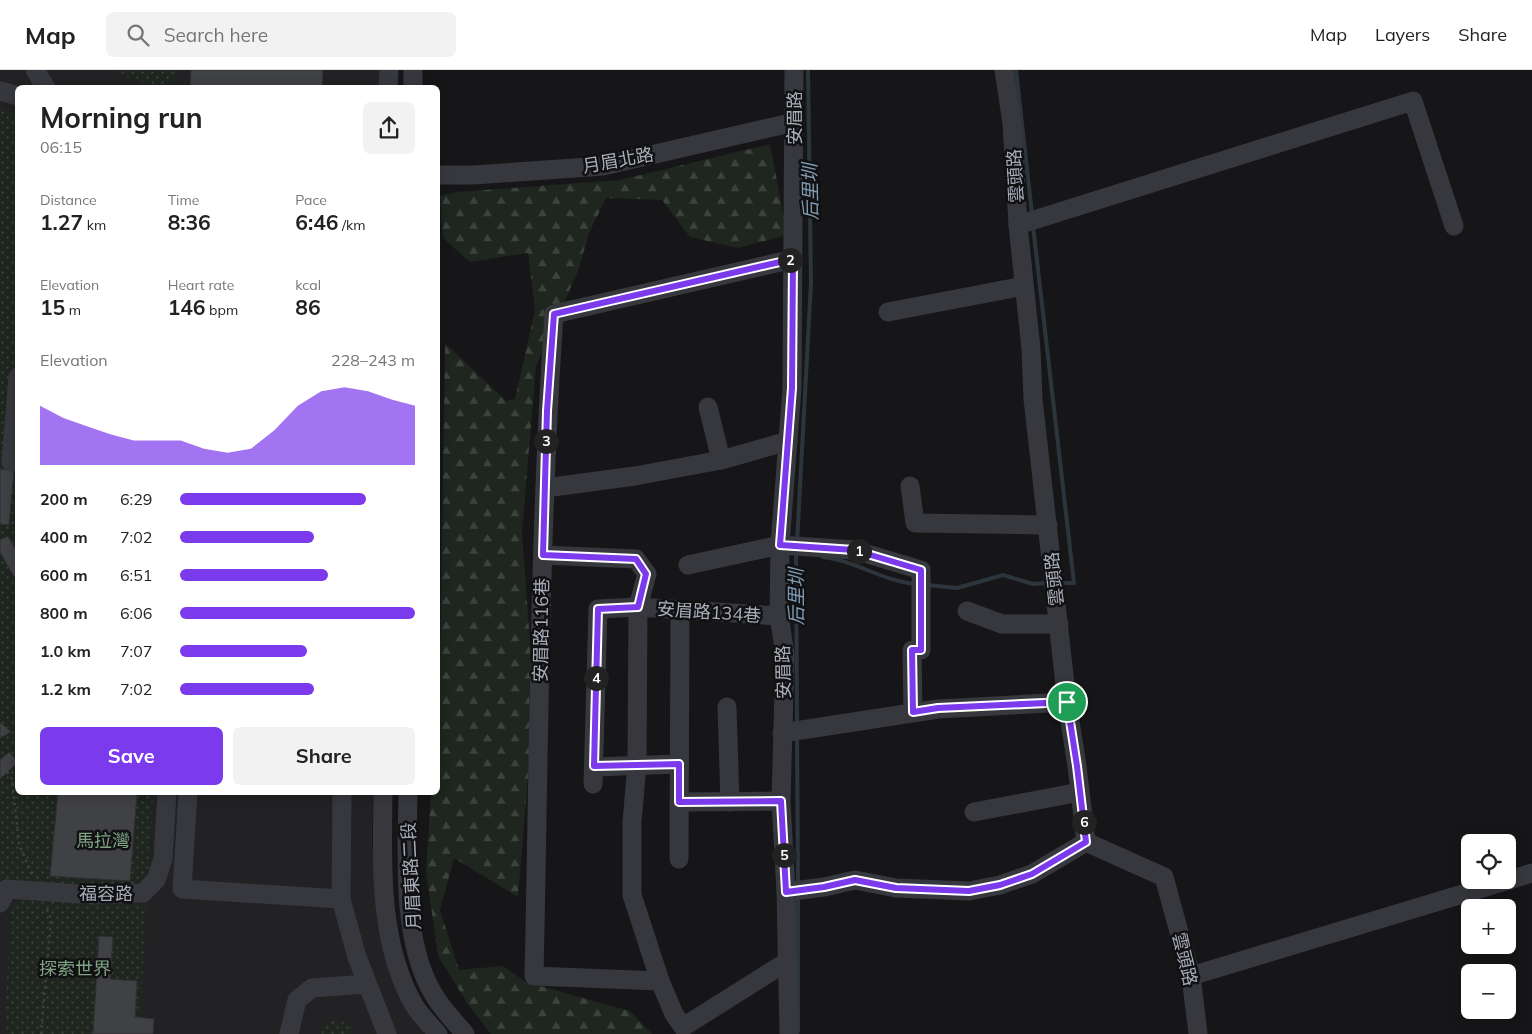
<!DOCTYPE html>
<html lang="en">
<head>
<meta charset="utf-8">
<style>
	body { margin:0; font-family:Mulish,"Noto Sans TC",sans-serif; background:#f2f2f2; color:#222; height:100vh; display:flex; flex-direction:column; font-size:19px; white-space:nowrap }
	* { box-sizing:border-box; margin:0 }
	p { font-size:16px; color:#767676 }
	.icon { flex:none; width:28px; height:28px; fill:none; stroke:currentColor; stroke-width:2; stroke-linecap:round; stroke-linejoin:round }
	.map { position:relative; flex:1; overflow:hidden }
	.drawer { position:absolute; left:15px; top:15px; width:425px; height:710px; display:flex; flex-direction:column; background:#fff; border-radius:8px; box-shadow:0 2px 12px #0003 }
	.drawer>* { flex:none }
	.controls { position:absolute; left:1461px; top:764px; display:grid; gap:10px }
	.controls a { display:grid; place-items:center; width:55px; height:55px; border-radius:8px; background:#fff; box-shadow:0 2px 12px #0003; font-size:25px }
	.pin { position:absolute; display:grid; place-items:center; width:42px; height:42px; color:#fff; margin:-21px; border:2px solid #fff; border-radius:50%; box-shadow:0 1px 5px #0007 }
	.km { position:absolute; width:25px; height:25px; margin:-12px; border-radius:50%; background:#222; color:#fff; font-size:14px; line-height:25px; text-align:center }
	.round { display:grid; place-items:center; flex:none; width:52px; height:52px; border-radius:8px; background:#f2f2f2 }
	.overview { display:flex; align-items:center; justify-content:space-between; height:85px; padding:0 25px }
	h1 { font-size:28px; font-weight:700; line-height:38px }
	.metrics { display:grid; grid-template-columns:repeat(3,1fr); gap:8px; height:85px; padding:5px 25px }
	.metrics div { display:grid; align-content:center }
	.metrics b { font-size:21px; font-weight:700 }
	.metrics small { font-size:14px; font-weight:400 }
	.metrics p { font-size:14px }
	.chart { height:140px; padding:10px 25px }
	.chart p { display:flex; justify-content:space-between }
	.chart svg { width:100%; height:90px; margin-top:5px; fill:#7c3aed; opacity:.7 }
	.primary-button { display:flex; gap:10px; margin-top:auto; padding:10px 25px }
	.primary-button a { flex:1; height:58px; border-radius:8px; background:#7c3aed; color:#fff; font-size:20px; font-weight:700; line-height:58px; text-align:center }
	.primary-button a+a { background:#f2f2f2; color:#222 }
	ul { padding:0 25px; list-style:none; font-size:16px }
	li { display:grid; grid-template-columns:80px 60px 1fr; align-items:center; height:38px }
	li i { height:12px; border-radius:6px; background:#7c3aed }
	header { display:flex; align-items:center; gap:30px; box-sizing:border-box; height:70px; padding:0 25px; background:#fff; border-bottom:1px solid #e0e0e0 }
	header strong { font-size:24px }
	nav { display:flex; gap:28px; margin-inline-start:auto; font-size:18px }
	.search { width:350px; height:45px; background:#f2f2f2; display:flex; align-items:center; gap:12px; box-sizing:border-box; padding:0 18px; border-radius:8px; color:#767676; font-size:19px }
	.map>svg:first-child { display:block }
	.built { fill:#222225 }
	.grass { fill:url(#grass-dots) }
	.forest { fill:url(#forest-firs) }
	.lines { fill:none; stroke-linecap:round; stroke-linejoin:round }
	.stream { stroke:#2c353c; stroke-width:4 }
	.building { fill:#404145; stroke:#303034 }
	.path { stroke:#3d3f44; stroke-width:2.5; stroke-dasharray:2.5 4; stroke-linecap:butt }
	.minor { stroke:#37383d; stroke-width:19 }
	.route-casing { stroke:#fff; stroke-width:10 }
	.route { stroke:#7c3aed; stroke-width:6 }
	.labels { text-anchor:middle; dominant-baseline:central; stroke-width:5; stroke-linejoin:round; paint-order:stroke }
	.street-label { font-size:18px; fill:#a8adb8; stroke:#111113 }
	.park-label { font-size:18px; fill:#7fa381; stroke:#111113 }
	.water-label { font-size:19px; font-style:italic; fill:#7f9bb3; stroke:#111113 }
</style>
</head>
<body>
<header>
<strong>Map</strong>
<div class="search"><svg class="icon" aria-label="search" viewBox="0 0 24 24"><circle cx="10" cy="10" r="6"/><path d="M15 15l6 6"/></svg>Search here</div>
<nav><a>Map</a><a>Layers</a><a>Share</a></nav>
</header>
<div class="map">
<svg width="1532" height="964" viewBox="0 0 1532 964">
	<defs>
		<pattern id="grass-dots" width="8" height="8" patternUnits="userSpaceOnUse" patternTransform="scale(1.25)"><rect width="8" height="8" fill="#1e261f"/><path d="M2 2h.1M6 6h.1" fill="none" stroke="#3c433d" stroke-width="1.8" stroke-linecap="round"/></pattern>
		<pattern id="forest-firs" width="22" height="20" patternUnits="userSpaceOnUse" patternTransform="scale(1.25)"><rect width="22" height="20" fill="#1e261f"/><path d="M5 1l3.5 6h-7zM16 11l3.5 6h-7z" fill="#3c433d"/></pattern>
	</defs>
	<rect width="100%" height="100%" fill="#161618"/>
	<!-- built -->
	<path class="built" d="M0,0H380L379,17L18,18V722L373,723L372,776L378,853L392,908L415,953L425,964H0Z"/>
	<!-- grass -->
	<g class="grass">
		<path d="M113,0H176C177,28 124,8 113,0Z"/>
		<path d="M0,39L18,45V722L153,723L149,802L131,819L0,809Z"/>
		<path d="M18,830L147,835L139,964H4L11,839Z"/>
		<path d="M334,950L352,954L351,964H321L325,953Z"/>
	</g>
	<!-- forest -->
	<path class="forest" d="M770,74L787,165L738,178L690,167L662,130L606,128L589,163L578,201L536,296L522,462L530,573L529,695L518,827L454,788L440,840L459,900L503,896L526,912L630,941L652,964H491L469,936L438,886L426,801L431,723L438,722L445,273L506,331L515,329L535,240L528,183L470,192L443,168L440,126L457,122L620,110Z"/>
	<g class="lines">
		<!-- stream -->
		<g class="stream">
			<path d="M1016,0L1032,144"/>
			<path d="M1033,156L1074,513H1059"/>
			<path d="M797,472L811,213L808,0"/>
			<path d="M796,481L797,654"/>
			<path d="M822,487C855,490 882,511 915,514"/>
			<path d="M927,515L957,518L1003,505L1033,514L1047,513"/>
			<path d="M797,666L798,814"/>
			<path d="M798,826V962"/>
		</g>
	</g>
	<!-- building -->
	<g class="building">
		<path d="M191,0H323L322,18H190Z"/>
		<path d="M0,399L14,400L9,455L0,454Z"/>
		<path d="M8,466L18,484V505L14,507L0,482V470Z"/>
		<path d="M1,653L11,662L0,668V654Z"/>
		<path d="M9,682L18,692L0,709V690Z"/>
		<path d="M58,722H137L130,811L50,806Z"/>
		<path d="M99,866L113,867L110,909L137,911L135,947L154,949L153,964H93Z"/>
	</g>
	<g class="lines">
		<!-- path -->
		<g class="path">
			<path d="M7,702L12,709L19,774L32,805"/>
			<path d="M41,964L51,849L46,837"/>
		</g>
		<!-- minor -->
		<g class="minor">
			<path d="M35,0L46,18"/>
			<path d="M413,0V18"/>
			<path d="M1004,0L1012,53L1018,155L1031,279L1033,329L1067,632L1077,696L1086,772L1164,807L1191,906L1198,964"/>
			<path d="M388,18L389,0"/>
			<path d="M0,21L18,26"/>
			<path d="M438,105H474L603,96L795,52"/>
			<path d="M1018,155L1413,31L1454,156"/>
			<path d="M888,242L1024,216"/>
			<path d="M708,337L721,390"/>
			<path d="M11,392L18,307"/>
			<path d="M910,416L915,453L1048,455"/>
			<path d="M545,418L635,406L721,390L788,371"/>
			<path d="M543,485L636,489L647,504L638,537L637,694L632,752V825L660,911L674,944L683,957L788,891"/>
			<path d="M688,495L780,475L854,480L921,500V580H912L913,642"/>
			<path d="M967,541L1002,554H1059"/>
			<path d="M727,637L730,732"/>
			<path d="M782,663L938,639L1067,632"/>
			<path d="M594,697L679,694"/>
			<path d="M593,714L598,539L638,537L779,546"/>
			<path d="M188,722L182,819L341,829"/>
			<path d="M342,722L341,829L357,887L387,964"/>
			<path d="M383,722C382,792 378,872 414,935C420,945 430,955 438,964"/>
			<path d="M408,722C407,784 401,872 434,925C442,939 455,952 465,964"/>
			<path d="M679,732L781,731"/>
			<path d="M974,742L1080,722"/>
			<path d="M679,789L680,539"/>
			<path d="M786,822L824,817L855,810L896,818L969,821L1000,815L1032,804L1086,772"/>
			<path d="M0,833L7,819L94,825L143,823L156,810L163,789L167,722"/>
			<path d="M1191,906L1532,803"/>
			<path d="M660,911L534,906C539,685 539,464 554,244L793,189"/>
			<path d="M289,964L297,930L312,918L367,914"/>
			<path d="M789,964L786,822L781,731L785,584L779,546L780,475L792,318L794,0"/>
		</g>
	</g>
	<g class="lines">
		<defs>
			<path id="route" d="M793,189L792,318L780,475L854,480L921,500V580H912L913,642L938,638L1067,632L1077,696L1086,772L1032,804L1000,815L969,821L896,818L855,810L824,817L786,822L781,731L679,732V694L594,696L598,539L638,537L646,504L636,489L543,485L547,341L554,244Z"/>
		</defs>
		<!-- route casing -->
		<use href="#route" class="route-casing"/>
		<!-- route -->
		<use href="#route" class="route"/>
	</g>
	<g class="labels">
		<!-- street labels -->
		<g class="street-label">
			<text transform="translate(794 48) rotate(-90)">安眉路</text>
			<text transform="translate(618 90) rotate(-10)">月眉北路</text>
			<text transform="translate(1015 106) rotate(-93)">雲頭路</text>
			<text transform="translate(1054 509) rotate(-96)">雲頭路</text>
			<text transform="translate(709 542) rotate(4)">安眉路134巷</text>
			<text transform="translate(541 560) rotate(-89)">安眉路116巷</text>
			<text transform="translate(783 602) rotate(-91)">安眉路</text>
			<text transform="translate(411 806) rotate(-93)">月眉東路二段</text>
			<text x="106" y="823">福容路</text>
			<text transform="translate(1185 889) rotate(77)">雲頭路</text>
		</g>
		<!-- park labels -->
		<g class="park-label">
			<text x="103" y="770">馬拉灣</text>
			<text x="75" y="898">探索世界</text>
		</g>
		<!-- water labels -->
		<g class="water-label">
			<text transform="translate(810 122) rotate(-91)">后里圳</text>
			<text transform="translate(796 527) rotate(-90)">后里圳</text>
		</g>
	</g>
</svg>
<div class="controls">
<a><svg class="icon" aria-label="locate" viewBox="0 0 24 24"><circle cx="12" cy="12" r="6"/><path d="M12 2v4M12 18v4M2 12h4M18 12h4"/></svg></a>
<a>+</a>
<a>−</a>
</div>
<div class="pin" style="left:1067px;top:632px;background:#1e9e55"><svg class="icon" aria-label="arrive" viewBox="0 0 24 24"><path d="M6 21V4h12l-3 4 3 4H6"/></svg></div>
<b class="km" style="left:859px;top:481px">1</b>
<b class="km" style="left:790px;top:190px">2</b>
<b class="km" style="left:546px;top:371px">3</b>
<b class="km" style="left:596px;top:608px">4</b>
<b class="km" style="left:784px;top:785px">5</b>
<b class="km" style="left:1084px;top:752px">6</b>
<section class="drawer">
<div class="overview"><div><h1>Morning run</h1><p>06:15</p></div><a class="round"><svg class="icon" aria-label="share" viewBox="0 0 24 24"><path d="M12 15V3M7 8l5-5 5 5M5 13v7h14v-7"/></svg></a></div>
<div class="metrics">
<div><p>Distance</p><b>1.27<small> km</small></b></div>
<div><p>Time</p><b>8:36</b></div>
<div><p>Pace</p><b>6:46<small> /km</small></b></div>
</div>
<div class="metrics">
<div><p>Elevation</p><b>15<small> m</small></b></div>
<div><p>Heart rate</p><b>146<small> bpm</small></b></div>
<div><p>kcal</p><b>86</b></div>
</div>
<div class="chart"><p><span>Elevation</span>228–243 m</p>
<svg viewBox="0 0 160 44" preserveAspectRatio="none"><path d="M0 44V15L10 21L20 25L30 29L40 32L50 32L60 32L70 36L80 38L90 36L100 27L110 15L120 8L130 6L140 8L150 12L160 15V44z"/></svg>
</div>
<ul>
<li><b>200 m</b>6:29<i style="width:79%"></i></li>
<li><b>400 m</b>7:02<i style="width:57%"></i></li>
<li><b>600 m</b>6:51<i style="width:63%"></i></li>
<li><b>800 m</b>6:06<i style="width:100%"></i></li>
<li><b>1.0 km</b>7:07<i style="width:54%"></i></li>
<li><b>1.2 km</b>7:02<i style="width:57%"></i></li>
</ul>
<div class="primary-button"><a>Save</a><a>Share</a></div>
</section>
</div>
</body>
</html>
